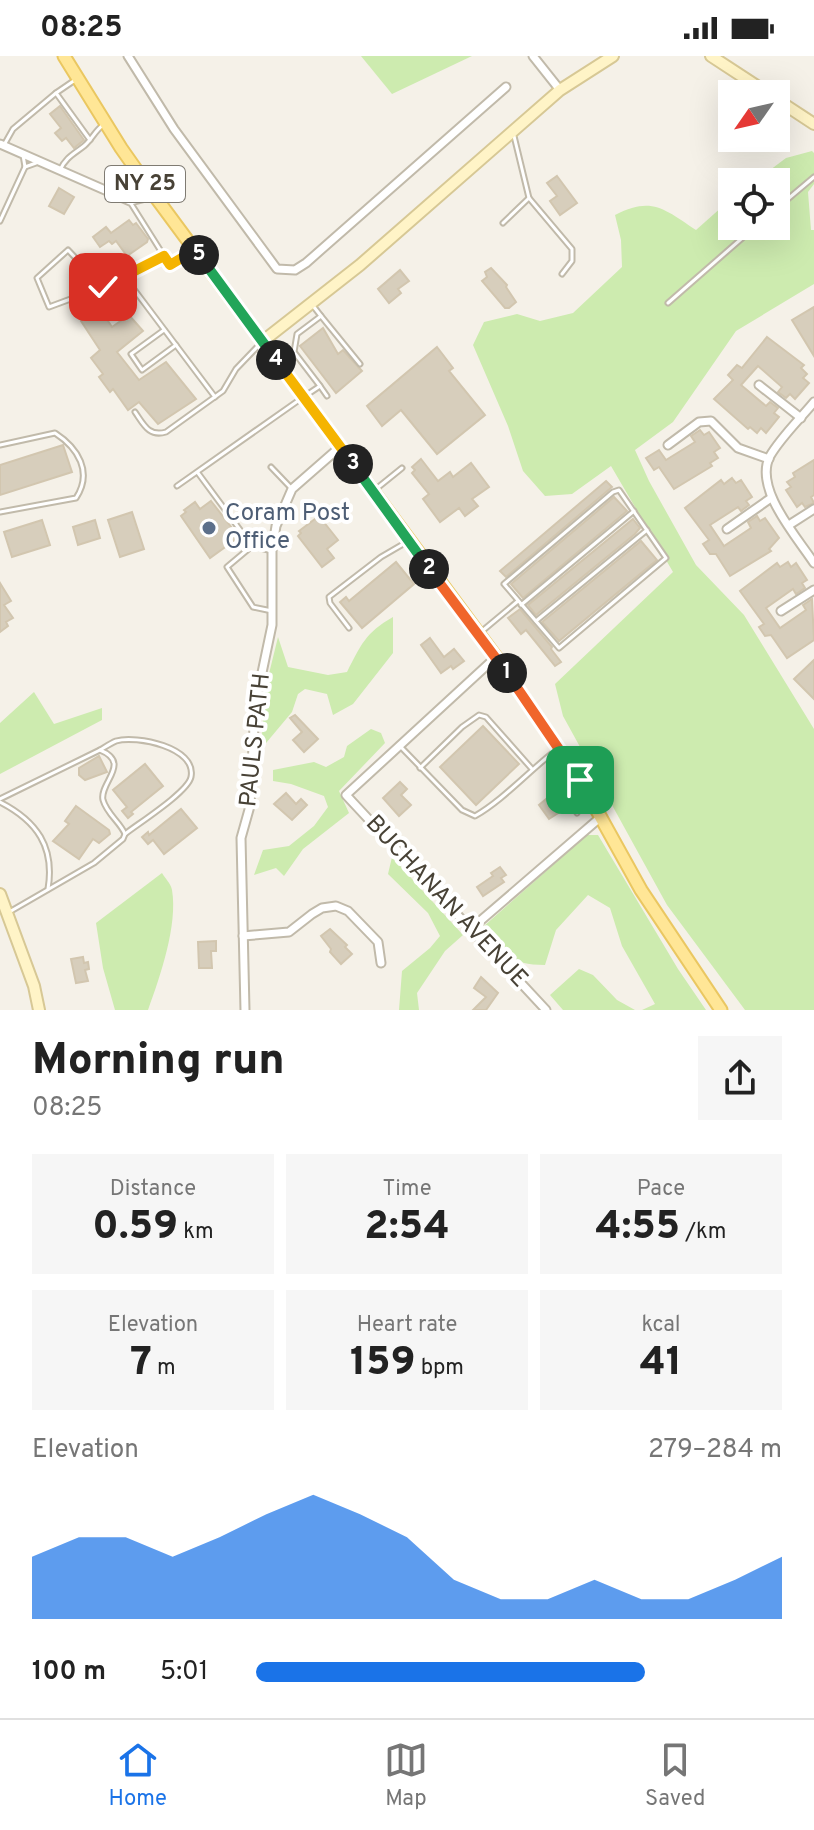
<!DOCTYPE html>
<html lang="en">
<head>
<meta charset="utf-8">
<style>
	body { margin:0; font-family:Overpass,sans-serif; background:#f6f6f6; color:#222; height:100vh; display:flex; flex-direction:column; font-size:30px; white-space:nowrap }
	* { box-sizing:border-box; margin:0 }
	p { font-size:26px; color:#767676 }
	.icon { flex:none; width:44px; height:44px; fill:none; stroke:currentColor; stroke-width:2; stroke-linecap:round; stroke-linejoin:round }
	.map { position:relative; height:954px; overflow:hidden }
	.drawer { display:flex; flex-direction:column; background:#fff; flex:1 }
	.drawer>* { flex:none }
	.needle { width:52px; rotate:236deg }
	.buttons { position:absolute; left:718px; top:24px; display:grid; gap:16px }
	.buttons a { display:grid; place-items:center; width:72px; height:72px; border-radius:0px; background:#fff; box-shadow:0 8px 32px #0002; font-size:40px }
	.pin { position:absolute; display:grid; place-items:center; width:68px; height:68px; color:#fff; margin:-34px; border-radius:16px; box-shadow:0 4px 12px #0006 }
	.km { position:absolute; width:40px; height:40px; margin:-20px; border-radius:50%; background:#222; color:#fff; font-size:22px; line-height:40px; text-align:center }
	.round { display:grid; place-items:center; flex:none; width:84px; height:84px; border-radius:0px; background:#f6f6f6 }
	.summary { display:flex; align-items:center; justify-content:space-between; height:136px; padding:0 32px }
	h1 { font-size:44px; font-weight:800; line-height:60px }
	.figures { display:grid; grid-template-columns:repeat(3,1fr); gap:12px; height:136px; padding:8px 32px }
	.figures div { display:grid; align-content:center; border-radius:0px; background:#f6f6f6; text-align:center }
	.figures b { font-size:40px; font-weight:800 }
	.figures small { font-size:22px; font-weight:400 }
	.figures p { font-size:22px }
	.chart { height:224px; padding:16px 32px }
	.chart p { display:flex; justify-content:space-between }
	.chart svg { width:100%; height:144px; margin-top:8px; fill:#1a73e8; opacity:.7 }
	ul { padding:0 32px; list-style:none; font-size:26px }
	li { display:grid; grid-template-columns:128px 96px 1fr; align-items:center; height:60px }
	li i { height:20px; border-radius:10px; background:#1a73e8 }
	.status { display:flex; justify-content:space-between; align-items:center; height:56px; padding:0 40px; background:#fff; direction:ltr }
	.status svg { height:22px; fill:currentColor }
	.tab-bar { display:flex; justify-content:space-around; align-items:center; height:112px; border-top:2px solid #e0e0e0; background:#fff; font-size:22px; color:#767676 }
	.tab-bar a { display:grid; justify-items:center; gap:4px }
	.tab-bar .selected { color:#1a73e8 }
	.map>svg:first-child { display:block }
	.green { fill:#cdebaf }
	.building { fill:#d7cebc; stroke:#d2c6af; stroke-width:2 }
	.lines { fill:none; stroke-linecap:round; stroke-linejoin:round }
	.lane-casing { stroke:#c1baaa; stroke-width:7 }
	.street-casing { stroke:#c1baaa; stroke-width:11 }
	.secondary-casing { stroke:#d7c895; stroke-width:14 }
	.primary-casing { stroke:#eac761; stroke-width:15 }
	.lane { stroke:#fff; stroke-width:3 }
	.street { stroke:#fff; stroke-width:7 }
	.secondary { stroke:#fff4c7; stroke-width:10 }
	.primary { stroke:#ffe696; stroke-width:11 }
	.split-1-casing { stroke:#fff; stroke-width:16 }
	.split-2-casing { stroke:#fff; stroke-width:16 }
	.split-3-casing { stroke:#fff; stroke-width:16 }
	.split-4-casing { stroke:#fff; stroke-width:16 }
	.split-5-casing { stroke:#fff; stroke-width:16 }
	.split-6-casing { stroke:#fff; stroke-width:16 }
	.split-1 { stroke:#f0652b; stroke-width:10 }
	.split-2 { stroke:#f0652b; stroke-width:10 }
	.split-3 { stroke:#22a559; stroke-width:10 }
	.split-4 { stroke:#f5b400; stroke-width:10 }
	.split-5 { stroke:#22a559; stroke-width:10 }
	.split-6 { stroke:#f5b400; stroke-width:10 }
	.service-dot { fill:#5c6f8a; stroke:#fff; stroke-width:3 }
	.labels { text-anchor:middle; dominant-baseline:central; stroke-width:8; stroke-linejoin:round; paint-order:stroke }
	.shield { fill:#fff; stroke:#7f7b72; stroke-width:2 }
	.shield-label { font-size:22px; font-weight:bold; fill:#484236 }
	.service-label { font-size:24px; fill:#4e5e75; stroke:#fff; text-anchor:start }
	.street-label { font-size:24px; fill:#484236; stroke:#fff }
</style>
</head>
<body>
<div class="status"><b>08:25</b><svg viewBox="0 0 49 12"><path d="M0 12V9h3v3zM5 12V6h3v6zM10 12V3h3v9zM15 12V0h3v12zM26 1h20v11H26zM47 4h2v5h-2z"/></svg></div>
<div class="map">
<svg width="814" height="954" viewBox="0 0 814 954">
	<rect width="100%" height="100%" fill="#f5f1e8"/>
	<!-- green -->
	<g class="green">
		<path d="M361,0H472L392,38Z"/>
		<path d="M812,95L814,97V128L808,136L811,174H814V228L736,275L673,366L635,394L649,425L696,509L744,559L814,673V954H745L667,849L563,660L555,628L673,516L611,410L572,438L545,440L523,415L508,370L473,289L484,266L517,258L540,265L573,257L622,211L621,184L615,159C652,140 664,153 696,174L732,142V170H776V126H754L786,102Z"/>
		<path d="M393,561V597L353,648L333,659L327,638L305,633L298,638L292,656L261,693L265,634L278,581L288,611L328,619L347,616C361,589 365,577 393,561Z"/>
		<path d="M34,636L54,668L102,652V664L0,718V667Z"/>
		<path d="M371,673L381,677L385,687L339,735L349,757L303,793L284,820L276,812L254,819L263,794L289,790L314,770L328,751L324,740L291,728L273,725V714L314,706L326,711L344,701L347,690Z"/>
		<path d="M587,779H598L678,913L706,954H642L655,948L622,890L610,852L588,839L556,874L545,909C510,909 502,897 484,870Z"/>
		<path d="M392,801L463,879L445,895L417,937L419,954H399L402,915L430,892L440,880L428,857L388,818Z"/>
		<path d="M162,817C165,822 171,828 172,834C178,869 160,921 148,954H115L103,912L96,867Z"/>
		<path d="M579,913L593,919L617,944L635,954H563L550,939Z"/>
	</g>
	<!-- building -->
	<g class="building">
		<path d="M60,50L84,84L74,92L66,82L62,85L55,77L61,72L50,58Z"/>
		<path d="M557,120L577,147L560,159L550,145L557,140L547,127Z"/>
		<path d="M59,132L74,141L64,158L49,150Z"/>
		<path d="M129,164L133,169L136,167L148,183L147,186L127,200L116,185L112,188L109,185L100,191L93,181L106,171L111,177Z"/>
		<path d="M491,212L507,229L506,231L516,246L509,252H505L482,225L487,221L485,216Z"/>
		<path d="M400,214L409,225L398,233L401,237L389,247L378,233Z"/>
		<path d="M814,251V300L792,264Z"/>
		<path d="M100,253L112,271L129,259L143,275L117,296L139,324L166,306L196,343L158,368L139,346L128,354L113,333L110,336L99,321L103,318L91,302L100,294L81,265Z"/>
		<path d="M323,272L338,298L343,294L362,315L336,337L300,290Z"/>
		<path d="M767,281L804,309L801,312L807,318L803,322L809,327L795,343L790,338L786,342L778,336L782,331L758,310L741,329L766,350L770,346L778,352L774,357L779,361L766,377L761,372L757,377L750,371L748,373L714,343L733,324L728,319L737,309L742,312Z"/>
		<path d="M437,291L453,312L449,315L485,359L437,398L401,354L382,370L367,350Z"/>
		<path d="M700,374L704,379L709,376L720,392L714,396L718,402L710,407L712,410L674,433L659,411L654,414L646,402L659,394L666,404L695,386L691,380Z"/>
		<path d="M63,389L72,416L0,439V409Z"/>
		<path d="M421,403L438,425L450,416L453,421L471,407L489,431L472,443L478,450L465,460L459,452L440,466L423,443L429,438L412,417L415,414L412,411Z"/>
		<path d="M814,404V439L811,441L814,447L805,451L802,447L797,451L786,434L791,431L787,426L795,421L793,417Z"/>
		<path d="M732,422L736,427L741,424L752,441L746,445L749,449L741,455L738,451L710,469L724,490L751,472L748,466L757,460L760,465L765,462L779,482L769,493L771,495L730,520L716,498H710L703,488L709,484L685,452L721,424L724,428Z"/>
		<path d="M606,425L612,431L506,521L500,515Z"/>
		<path d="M614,441L627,455L523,542L511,528Z"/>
		<path d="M211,445L239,481L210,502L181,460L186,456L184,454L195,446L200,453Z"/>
		<path d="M132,456L144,493L120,501L108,464Z"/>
		<path d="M319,460L338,484L327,493L334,502L322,511L298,480L301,477L299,475Z"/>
		<path d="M633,463L640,472L635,478L536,559L528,549Z"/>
		<path d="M42,464L50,489L12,501L4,476Z"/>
		<path d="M95,464L100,482L78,489L73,471Z"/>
		<path d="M641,485L657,504L559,585L542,566Z"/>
		<path d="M396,506L414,528L362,572L340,546L346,541L349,545Z"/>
		<path d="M788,506L791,511L796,507L807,524L802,527L805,532L796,538L793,533L766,552L780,572L806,554L803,549L812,543L814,584L787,602L771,579L765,580L759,571L764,568L740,535L777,507L780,511Z"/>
		<path d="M0,527L11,545L4,549L13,562L6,566L8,570L0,576Z"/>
		<path d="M520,553L552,591L551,593L561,606L555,610L526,574L521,578L508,562Z"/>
		<path d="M430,582L444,601L454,593L464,605L453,613L451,610L441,617L421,589Z"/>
		<path d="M814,604V643L794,623Z"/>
		<path d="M295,659L318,683L304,696L293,684L302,676L290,662Z"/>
		<path d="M483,670L519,708L476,749L440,711Z"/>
		<path d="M99,700L107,716L85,724L79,719V712Z"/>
		<path d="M145,708L163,730L131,756L133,758L128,762L122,755L127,751L113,734Z"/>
		<path d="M400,726L407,733L401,739L411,749L399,760L383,742Z"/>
		<path d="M286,737L296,748L301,743L307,749L292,764L274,748Z"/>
		<path d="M551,739L555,744L557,741L566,752L549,763L539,749Z"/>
		<path d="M76,750L109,774L110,778L99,787L93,783L79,803L53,785L69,768L65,765Z"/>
		<path d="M181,753L197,772L164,798L153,784L148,788L142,781L148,776L149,779Z"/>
		<path d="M500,811L506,819L501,822L504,826L483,840L477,831L493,820L491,817Z"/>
		<path d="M330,873L347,889L345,891L352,898L341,908L330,896L331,893L321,880Z"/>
		<path d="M216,885V895H211L212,912H199L198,886Z"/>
		<path d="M83,901L84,907L88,906L89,913L85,914L88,925L76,927L71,903Z"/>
		<path d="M481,921L498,937L486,954H473L486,941L474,932Z"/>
	</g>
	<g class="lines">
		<defs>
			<g id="lane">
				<path d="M75,24L56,37L90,84"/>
				<path d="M514,80L529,142L572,193V205L562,218"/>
				<path d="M4,89L13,73L56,37"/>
				<path d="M23,99L25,111L36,107"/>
				<path d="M60,114C66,101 74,98 84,90C92,83 95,75 103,69"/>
				<path d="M130,146L164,200"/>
				<path d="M776,153L814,121"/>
				<path d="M0,165L25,111"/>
				<path d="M503,167L529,142"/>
				<path d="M124,220L215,341"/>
				<path d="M103,231L68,194L37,222L49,251L103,231L105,230L164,200L170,209L192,196"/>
				<path d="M668,247L756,170"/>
				<path d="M321,260L360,308"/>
				<path d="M164,274L131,298L142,314L176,289"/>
				<path d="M282,305L294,296"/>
				<path d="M320,330L327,340"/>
				<path d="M308,338L320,330L294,296L297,278L321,260L314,251"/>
				<path d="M135,356C144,369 149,381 166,376L223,335L236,313L260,288"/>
				<path d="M0,389L55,377C78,392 93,416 76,442L0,456"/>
				<path d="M271,411L292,433"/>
				<path d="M198,417L252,490L272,495"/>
				<path d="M177,430L302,342"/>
				<path d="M376,433L402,412"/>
				<path d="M619,434L666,502L559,592L504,528L613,436Z"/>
				<path d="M252,490L227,511L253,551L272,555"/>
				<path d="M521,549L634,455"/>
				<path d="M536,565L647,474"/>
				<path d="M349,572L330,547L329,541L381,501L405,487"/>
				<path d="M481,576L518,545"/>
				<path d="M399,689L462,754L475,760C503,744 529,715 555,695"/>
				<path d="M100,694C105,691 111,687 116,685C136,679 197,691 191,721C188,736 139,767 125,778"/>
				<path d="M420,712L462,671L479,659L486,661L532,713"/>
				<path d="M576,725L562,735L577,757"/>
				<path d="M0,743L100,694C132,707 99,727 103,744C107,758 120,766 125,778L123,783L94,807L11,855"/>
				<path d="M0,746C37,765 55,791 48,833"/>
			</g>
			<g id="street">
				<path d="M128,0L174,73L277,213L295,214L306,207L506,31"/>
				<path d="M533,0L560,34"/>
				<path d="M0,88L130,145L154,139"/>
				<path d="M759,329L801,362"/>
				<path d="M814,346C800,363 781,381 770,400C753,432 797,481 814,507"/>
				<path d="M668,389L699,366L711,365L738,392L769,403"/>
				<path d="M789,469L814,453"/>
				<path d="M727,473L771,442"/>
				<path d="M781,555L814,534"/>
				<path d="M496,601L346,739L546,954"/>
				<path d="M472,872L602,760"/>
				<path d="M243,880L289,876L312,858L322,852L336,850L348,855L378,886L381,907"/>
				<path d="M245,954L241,782L250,750L255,650L272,569V495L276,470L292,433L340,391"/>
			</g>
			<g id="secondary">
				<path d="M711,0L769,38"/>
				<path d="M776,43L814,68"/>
				<path d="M263,285L360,209L560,34L613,0"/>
				<path d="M0,838L34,930L39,954"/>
			</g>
			<path id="primary" d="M64,0L121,92L154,139L496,601L580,724L641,834L721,954"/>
		</defs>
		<!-- lane casing -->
		<use href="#lane" class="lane-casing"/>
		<!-- street casing -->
		<use href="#street" class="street-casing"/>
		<!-- secondary casing -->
		<use href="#secondary" class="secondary-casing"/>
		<!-- primary casing -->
		<use href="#primary" class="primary-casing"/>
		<!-- lane -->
		<use href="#lane" class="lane"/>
		<!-- street -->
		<use href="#street" class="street"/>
		<!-- secondary -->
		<use href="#secondary" class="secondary"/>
		<!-- primary -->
		<use href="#primary" class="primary"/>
	</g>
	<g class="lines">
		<defs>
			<path id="split-1" d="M507,617L580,724"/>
			<path id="split-2" d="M429,513L507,617"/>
			<path id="split-3" d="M353,408L429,513"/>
			<path id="split-4" d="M276,304L353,408"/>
			<path id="split-5" d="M199,199L276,304"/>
			<path id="split-6" d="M103,231L164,200L170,209L195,194L199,199"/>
		</defs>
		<!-- split-1 casing -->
		<use href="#split-1" class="split-1-casing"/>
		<!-- split-2 casing -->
		<use href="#split-2" class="split-2-casing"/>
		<!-- split-3 casing -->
		<use href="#split-3" class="split-3-casing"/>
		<!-- split-4 casing -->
		<use href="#split-4" class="split-4-casing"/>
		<!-- split-5 casing -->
		<use href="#split-5" class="split-5-casing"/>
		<!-- split-6 casing -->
		<use href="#split-6" class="split-6-casing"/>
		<!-- split-1 -->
		<use href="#split-1" class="split-1"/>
		<!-- split-2 -->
		<use href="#split-2" class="split-2"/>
		<!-- split-3 -->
		<use href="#split-3" class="split-3"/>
		<!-- split-4 -->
		<use href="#split-4" class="split-4"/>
		<!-- split-5 -->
		<use href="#split-5" class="split-5"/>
		<!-- split-6 -->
		<use href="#split-6" class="split-6"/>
	</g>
	<!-- markers -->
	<circle class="service-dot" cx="209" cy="472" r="8"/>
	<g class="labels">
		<!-- shield labels -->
		<rect class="shield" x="105" y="110" width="80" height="36" rx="6"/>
		<g class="shield-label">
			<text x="145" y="128">NY 25</text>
		</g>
		<!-- service labels -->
		<g class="service-label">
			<text x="225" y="458">Coram Post<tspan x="225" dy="28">Office</tspan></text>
		</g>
		<!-- street labels -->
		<g class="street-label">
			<text transform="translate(256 684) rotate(-84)">PAULS PATH</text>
			<text transform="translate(446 846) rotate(47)">BUCHANAN AVENUE</text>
		</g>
	</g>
</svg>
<div class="buttons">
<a><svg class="needle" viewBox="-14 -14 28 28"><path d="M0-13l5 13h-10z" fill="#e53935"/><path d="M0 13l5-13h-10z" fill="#767676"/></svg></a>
<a><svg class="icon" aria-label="locate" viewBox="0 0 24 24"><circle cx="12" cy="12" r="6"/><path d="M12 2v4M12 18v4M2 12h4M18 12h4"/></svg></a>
</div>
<div class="pin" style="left:580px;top:724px;background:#1e9e55"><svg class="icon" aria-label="arrive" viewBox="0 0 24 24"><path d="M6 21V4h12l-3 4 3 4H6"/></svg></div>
<div class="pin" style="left:103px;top:231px;background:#d93025"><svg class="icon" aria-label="check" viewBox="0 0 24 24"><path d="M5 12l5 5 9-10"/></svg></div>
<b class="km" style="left:507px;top:617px">1</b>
<b class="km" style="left:429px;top:513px">2</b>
<b class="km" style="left:353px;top:408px">3</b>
<b class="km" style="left:276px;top:304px">4</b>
<b class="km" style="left:199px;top:199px">5</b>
</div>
<section class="drawer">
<div class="summary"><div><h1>Morning run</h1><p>08:25</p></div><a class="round"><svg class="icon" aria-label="share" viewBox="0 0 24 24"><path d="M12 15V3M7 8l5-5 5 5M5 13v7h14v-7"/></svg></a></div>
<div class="figures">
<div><p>Distance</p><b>0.59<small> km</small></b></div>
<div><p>Time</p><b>2:54</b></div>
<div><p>Pace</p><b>4:55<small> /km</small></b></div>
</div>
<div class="figures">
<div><p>Elevation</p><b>7<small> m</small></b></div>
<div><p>Heart rate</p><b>159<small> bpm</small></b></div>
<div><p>kcal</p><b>41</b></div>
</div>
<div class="chart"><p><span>Elevation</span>279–284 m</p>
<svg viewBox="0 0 160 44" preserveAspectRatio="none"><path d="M0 44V25L10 19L20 19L30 25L40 19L50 12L60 6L70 12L80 19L90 32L100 38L110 38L120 32L130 38L140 38L150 32L160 25V44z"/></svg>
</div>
<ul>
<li><b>100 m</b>5:01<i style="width:74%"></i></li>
</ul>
</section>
<nav class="tab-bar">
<a class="selected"><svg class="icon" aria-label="home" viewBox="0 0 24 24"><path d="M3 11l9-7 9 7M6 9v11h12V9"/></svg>Home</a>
<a><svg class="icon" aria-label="map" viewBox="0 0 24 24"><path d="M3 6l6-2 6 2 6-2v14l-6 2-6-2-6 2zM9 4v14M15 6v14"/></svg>Map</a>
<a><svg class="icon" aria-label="saved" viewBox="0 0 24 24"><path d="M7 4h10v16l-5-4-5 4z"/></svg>Saved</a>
</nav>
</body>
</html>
